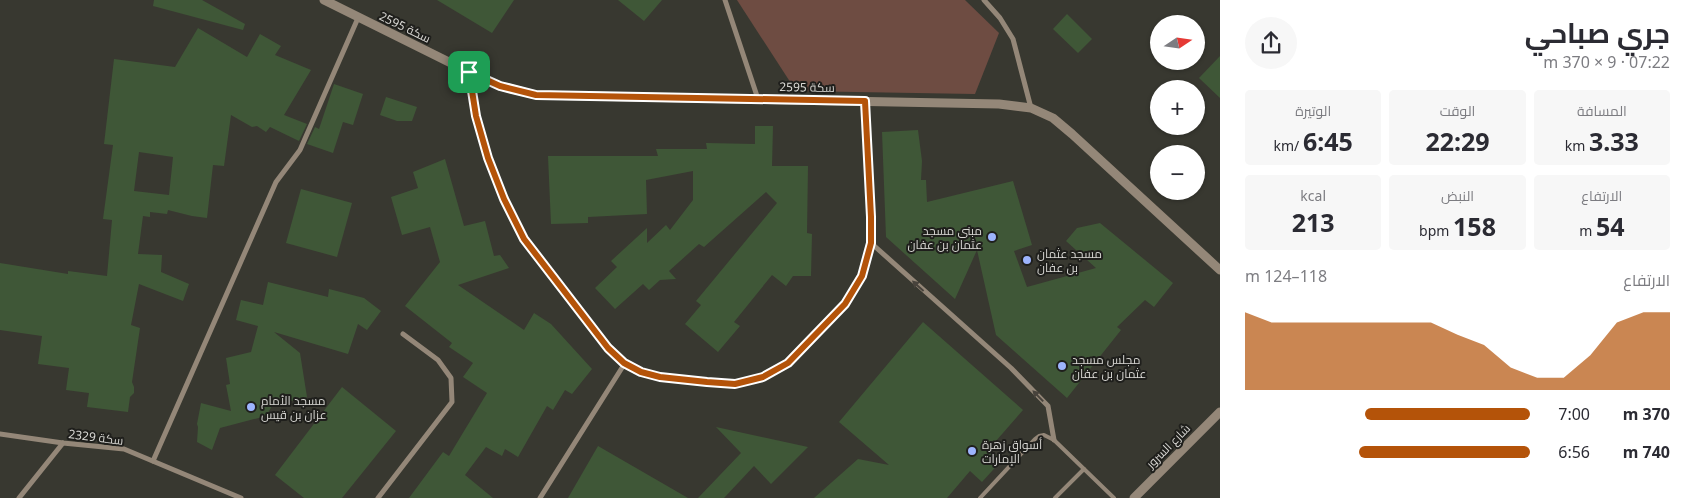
<!DOCTYPE html>
<html lang="ar">
<head>
<meta charset="utf-8">
<style>
	body { margin:0; font-family:"Noto Sans",Cairo,sans-serif; background:#f7f7f7; color:#2b2b33; direction:rtl; height:100vh; display:flex; flex-direction:column; font-size:19px; white-space:nowrap }
	* { box-sizing:border-box; margin:0 }
	p { font-size:16px; color:#7c7c81 }
	.icon { flex:none; width:28px; height:28px; fill:none; stroke:currentColor; stroke-width:2; stroke-linecap:round; stroke-linejoin:round }
	.map { position:relative; flex:1; overflow:hidden; direction:ltr }
	.details { display:flex; flex-direction:column; background:#fff; width:475px }
	.details>* { flex:none }
	.needle { width:32px; rotate:77deg }
	.tools { position:absolute; left:1150px; top:15px; display:grid; gap:10px }
	.tools a { display:grid; place-items:center; width:55px; height:55px; border-radius:50%; background:#fff; box-shadow:0 1px 4px #0004; font-size:25px }
	.pin { position:absolute; display:grid; place-items:center; width:42px; height:42px; color:#fff; margin:-21px; border-radius:10px; box-shadow:0 2px 8px #0006 }
	.round { display:grid; place-items:center; flex:none; width:52px; height:52px; border-radius:26px; background:#f7f7f7 }
	.head { display:flex; align-items:center; justify-content:space-between; height:85px; padding:0 25px }
	h1 { font-size:28px; font-weight:700; line-height:38px }
	.stats { display:grid; grid-template-columns:repeat(3,1fr); gap:8px; height:85px; padding:5px 25px }
	.stats div { display:grid; align-content:center; border-radius:5px; background:#f7f7f7; text-align:center }
	.stats b { font-size:25px; font-weight:700 }
	.stats small { font-size:14px; font-weight:400 }
	.stats p { font-size:14px }
	.chart { height:140px; padding:10px 25px }
	.chart p { display:flex; justify-content:space-between }
	.chart svg { width:100%; height:90px; margin-top:5px; fill:#b45309; opacity:.7 }
	ul { padding:0 25px; list-style:none; font-size:16px }
	li { display:grid; grid-template-columns:80px 60px 1fr; align-items:center; height:38px }
	li i { height:12px; border-radius:6px; background:#b45309 }
	main { display:flex; flex:1; min-height:0 }
	.map>svg:first-child { display:block }
	.green { fill:#6e4c42 }
	.building { fill:#3f5737; fill-rule:evenodd }
	.lines { fill:none; stroke-linecap:round; stroke-linejoin:round }
	.service { stroke:#948778; stroke-width:4 }
	.minor { stroke:#948778; stroke-width:5 }
	.tertiary { stroke:#948778; stroke-width:9 }
	.oneway { fill:#48433c }
	.route-casing { stroke:#fff; stroke-width:10 }
	.route { stroke:#b45309; stroke-width:6 }
	.poi-dot { fill:#9db4fd; stroke:#1f1f1c; stroke-width:2 }
	.labels { text-anchor:middle; dominant-baseline:central; stroke-width:4; stroke-linejoin:round; paint-order:stroke }
	.street-label { font-size:12px; fill:#d9d8d4; stroke:#1f1f1c }
	.poi-label { font-size:12px; fill:#d9d8d4; stroke:#1f1f1c; text-anchor:start }
</style>
</head>
<body>
<main>
<section class="details">
<div class="head"><div><h1>جري صباحي</h1><p>07:22 · 9 × 370 m</p></div><a class="round"><svg class="icon" aria-label="share" viewBox="0 0 24 24"><path d="M12 15V3M7 8l5-5 5 5M5 13v7h14v-7"/></svg></a></div>
<div class="stats">
<div><p>المسافة</p><b>3.33<small> km</small></b></div>
<div><p>الوقت</p><b>22:29</b></div>
<div><p>الوتيرة</p><b>6:45<small> /km</small></b></div>
</div>
<div class="stats">
<div><p>الارتفاع</p><b>54<small> m</small></b></div>
<div><p>النبض</p><b>158<small> bpm</small></b></div>
<div><p>kcal</p><b>213</b></div>
</div>
<div class="chart"><p><span>الارتفاع</span>118–124 m</p>
<svg viewBox="0 0 160 44" preserveAspectRatio="none"><path d="M0 44V6L10 11L20 11L30 11L40 11L50 11L60 11L70 11L80 17L90 22L100 33L110 38L120 38L130 27L140 11L150 6L160 6V44z"/></svg>
</div>
<ul>
<li><b>370 m</b>7:00<i style="width:58%"></i></li>
<li><b>740 m</b>6:56<i style="width:60%"></i></li>
</ul>
</section>
<div class="map">
<svg width="1220" height="498" viewBox="0 0 1220 498">
	<rect width="100%" height="100%" fill="#383830"/>
	<!-- green -->
	<path class="green" d="M737,0H965L999,33L975,94L796,91Z"/>
	<!-- building -->
	<g class="building">
		<path d="M154,0H202L245,24L243,30L153,6Z"/>
		<path d="M437,0H514L492,33Z"/>
		<path d="M618,0H662L644,21Z"/>
		<path d="M1067,14L1092,39L1078,53L1053,29Z"/>
		<path d="M198,28L247,57L260,34L281,46L275,55L311,70L284,115L307,124L299,141L270,127L266,132L257,126L252,127L231,115L224,166L213,165L207,218L192,216L168,210L167,214L150,212V217L143,216L138,254L162,255L161,272L189,284L183,301L139,284L131,325L140,328L132,382L134,387V393L130,397L128,412L87,407L89,393L66,390L69,368L38,364L42,336L0,330V263L68,274V271L107,276L112,220L103,219L113,145L104,144L114,59L175,67ZM139,152L173,157L169,195L134,191Z"/>
		<path d="M1220,56V98L1199,78Z"/>
		<path d="M334,84L363,94L353,125L343,122L333,153L307,144L315,127L319,129Z"/>
		<path d="M386,97L417,107L412,121H397L380,115Z"/>
		<path d="M755,126H773L772,166H808L807,233L812,234L811,276H793L786,286L772,275L734,322L740,326L718,352L685,324L701,305L696,301L777,203L766,192L704,247L699,244L669,271L676,279L660,280L649,290L643,284L615,309L595,288L617,267L611,261L647,228V243L666,225L670,230L693,200V171L646,180L647,214L588,217V223L551,224L548,156H658L656,149H707L706,143L755,144Z"/>
		<path d="M918,130L922,161L921,180H926L927,202L1013,181L1032,245L1014,251L1027,287L1096,268L1066,241L1077,228L1100,223L1173,283L1154,307L1145,300L1117,327L1121,330L1067,398L996,335L977,250L955,299L886,237L882,132Z"/>
		<path d="M445,159L464,226L485,221L494,256L500,255L509,268L458,285L524,330L534,313L551,324L592,369L572,394L565,390L553,410L547,406L518,457L505,449L502,456L486,447L465,475L493,498H409L443,452L449,456L487,393L463,377L473,363L449,347L452,343L405,306L440,262L430,227L402,235L391,197L418,188L413,172Z"/>
		<path d="M301,189L352,203L337,257L286,243Z"/>
		<path d="M268,282L328,297L329,289L364,298L381,311L367,330L358,324L348,354L274,332L300,353L307,397L272,406L266,416L220,428L212,450L197,442L198,427L197,424L201,403L231,411L226,385L230,384L226,358L251,352L258,326L236,320L241,300L263,305Z"/>
		<path d="M923,322L1023,410L989,449L1002,460L982,482L970,471L947,498H814L858,459L889,465L839,422Z"/>
		<path d="M342,387L396,431L342,498H304L275,475Z"/>
		<path d="M716,427L808,447L771,484L754,466L724,498H698L741,453Z"/>
		<path d="M598,446L688,498H568Z"/>
	</g>
	<g class="lines">
		<!-- service -->
		<g class="service">
			<path d="M980,498L1035,439L1039,436L1044,435L1054,440L1114,498"/>
			<path d="M1055,498L1084,469"/>
		</g>
		<!-- minor -->
		<g class="minor">
			<path d="M725,0L758,99"/>
			<path d="M984,0L1000,18L1013,39L1031,108"/>
			<path d="M469,72L476,116L488,158L504,199L524,239L608,348L625,363L641,372L660,377L707,382L735,384L763,377L788,363L845,304L862,276L871,243V217L865,101"/>
			<path d="M871,243L1011,368L1048,406L1054,440"/>
			<path d="M0,434L63,443L124,449L241,498"/>
			<path d="M153,461L276,182L300,150L358,18"/>
			<path d="M19,498L63,443"/>
			<path d="M378,498L452,402L451,378L438,360L403,334"/>
			<path d="M540,498L625,363"/>
		</g>
		<!-- tertiary -->
		<g class="tertiary">
			<path d="M324,0L469,72L500,86L536,95L999,104L1031,108L1053,118L1072,134L1220,270"/>
			<path d="M1134,498L1220,412"/>
		</g>
	</g>
	<!-- one-way arrows -->
	<defs><path id="oneway-solid" d="M-6-.8H1V-3.2L6.5 0L1 3.2V.8H-6Z" transform="scale(1.25)"/></defs>
	<g class="oneway">
		<use href="#oneway-solid" transform="translate(918 286) rotate(-138)"/>
		<use href="#oneway-solid" transform="translate(1038 396) rotate(-134)"/>
	</g>
	<g class="lines">
		<defs>
			<path id="route" d="M469,72L500,86L536,95L865,101L871,217V243L862,276L845,304L788,363L763,377L735,384L707,382L660,377L641,372L624,363L608,348L524,239L504,199L488,158L476,116Z"/>
		</defs>
		<!-- route casing -->
		<use href="#route" class="route-casing"/>
		<!-- route -->
		<use href="#route" class="route"/>
	</g>
	<!-- markers -->
	<g class="poi-dot">
		<circle cx="992" cy="237" r="5"/>
		<circle cx="1027" cy="260" r="5"/>
		<circle cx="1062" cy="366" r="5"/>
		<circle cx="251" cy="407" r="5"/>
		<circle cx="972" cy="451" r="5"/>
	</g>
	<g class="labels">
		<!-- street labels -->
		<g class="street-label">
			<text transform="translate(405 27) rotate(26)">سكة 2595</text>
			<text transform="translate(807 87) rotate(1)">سكة 2595</text>
			<text transform="translate(96 437) rotate(7)">سكة 2329</text>
			<text transform="translate(1168 446) rotate(-45)">شارع السرور</text>
		</g>
		<!-- poi labels -->
		<g class="poi-label">
			<text x="982" y="230" text-anchor="end">مبنى مسجد<tspan x="982" dy="14">عثمان بن عفان</tspan></text>
			<text x="1037" y="253">مسجد عثمان<tspan x="1037" dy="14">بن عفان</tspan></text>
			<text x="1072" y="359">مجلس مسجد<tspan x="1072" dy="14">عثمان بن عفان</tspan></text>
			<text x="261" y="400">مسجد الأمام<tspan x="261" dy="14">عزان بن قيس</tspan></text>
			<text x="982" y="444">أسواق زهرة<tspan x="982" dy="14">الإمارات</tspan></text>
		</g>
	</g>
</svg>
<div class="tools">
<a><svg class="needle" viewBox="-14 -14 28 28"><path d="M0-13l5 13h-10z" fill="#e53935"/><path d="M0 13l5-13h-10z" fill="#7c7c81"/></svg></a>
<a>+</a>
<a>−</a>
</div>
<div class="pin" style="left:469px;top:72px;background:#1e9e55"><svg class="icon" aria-label="arrive" viewBox="0 0 24 24"><path d="M6 21V4h12l-3 4 3 4H6"/></svg></div>
</div>
</main>
</body>
</html>
